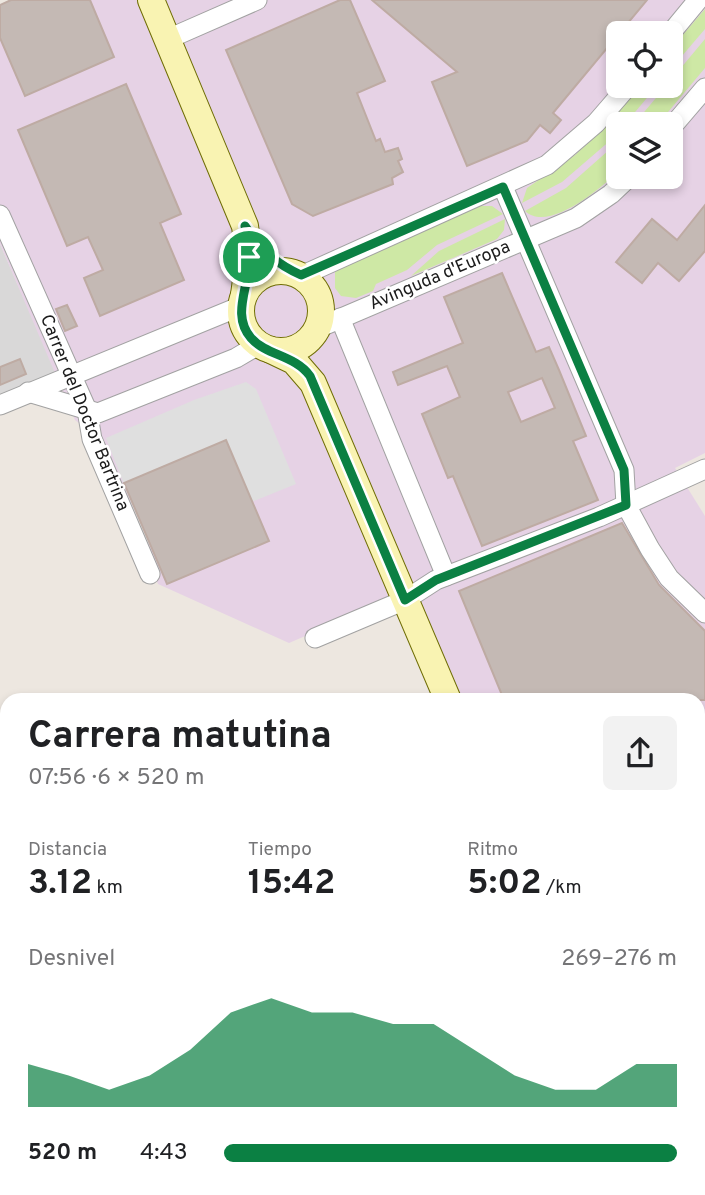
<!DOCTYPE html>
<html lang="es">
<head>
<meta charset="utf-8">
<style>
	body { margin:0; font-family:Overpass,sans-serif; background:#f2f2f2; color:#202124; height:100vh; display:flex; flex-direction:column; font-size:26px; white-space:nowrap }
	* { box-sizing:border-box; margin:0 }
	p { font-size:23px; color:#757577 }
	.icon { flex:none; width:38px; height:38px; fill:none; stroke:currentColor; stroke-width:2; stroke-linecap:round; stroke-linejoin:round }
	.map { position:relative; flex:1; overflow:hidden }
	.sheet { position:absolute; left:0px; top:693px; width:705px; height:502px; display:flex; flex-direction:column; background:#fff; border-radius:21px 21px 0 0; box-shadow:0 4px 10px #0003 }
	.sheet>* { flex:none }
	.controls { position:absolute; left:606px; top:21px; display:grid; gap:14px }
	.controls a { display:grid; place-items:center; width:77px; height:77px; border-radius:10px; background:#fff; box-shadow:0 4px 10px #0003; font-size:35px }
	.pin { position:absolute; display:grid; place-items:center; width:60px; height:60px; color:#fff; margin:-30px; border:4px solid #fff; border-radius:50%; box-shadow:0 2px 7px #0007 }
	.round { display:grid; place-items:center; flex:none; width:74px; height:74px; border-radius:10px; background:#f2f2f2 }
	.head { display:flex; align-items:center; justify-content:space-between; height:119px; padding:0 28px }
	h1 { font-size:38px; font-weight:700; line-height:52px }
	.figures { display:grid; grid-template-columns:repeat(3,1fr); gap:10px; height:119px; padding:7px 28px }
	.figures div { display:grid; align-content:center }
	.figures b { font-size:35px; font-weight:700 }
	.figures small { font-size:19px; font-weight:400 }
	.figures p { font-size:19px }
	.chart { height:196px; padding:14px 28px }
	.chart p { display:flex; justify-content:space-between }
	.chart svg { width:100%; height:126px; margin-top:7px; fill:#0b8043; opacity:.7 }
	ul { padding:0 28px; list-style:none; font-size:23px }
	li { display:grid; grid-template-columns:112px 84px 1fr; align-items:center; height:52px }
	li i { height:18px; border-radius:9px; background:#0b8043 }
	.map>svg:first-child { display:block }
	.residential { fill:#d9d8d8 }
	.industrial { fill:#e6d2e5; fill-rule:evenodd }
	.grass { fill:#cee8a5 }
	.parking { fill:#dfdfdf }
	.building { fill:#c4b9b4; stroke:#beaba3; stroke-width:2; fill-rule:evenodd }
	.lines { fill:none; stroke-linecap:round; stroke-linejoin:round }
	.minor-casing { stroke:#a2a2a2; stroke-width:21 }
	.secondary-casing { stroke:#6f6d05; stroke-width:28 }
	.minor { stroke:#fff; stroke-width:19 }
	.secondary { stroke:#f9f3b2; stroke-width:26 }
	.route-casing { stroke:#fff; stroke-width:14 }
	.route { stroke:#0b8043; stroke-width:9 }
	.labels { text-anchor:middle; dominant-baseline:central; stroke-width:5; stroke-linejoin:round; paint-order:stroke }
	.street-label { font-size:18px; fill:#1b1b1b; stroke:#fff }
</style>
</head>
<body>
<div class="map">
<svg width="705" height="1195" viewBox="0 0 705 1195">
	<rect width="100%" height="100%" fill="#ede7e0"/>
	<!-- residential -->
	<g class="residential">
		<path d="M0,244L56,373L0,394Z"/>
		<path d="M705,969V1195H0V1052H7V1188H698V971Z"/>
	</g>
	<!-- industrial -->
	<path class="industrial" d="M12,0H705V453L675,468L705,516V969L698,971V700H448L403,594L289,643L158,584L98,438L75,420L0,244V5ZM618,33H670V86H618ZM618,124H670V177H618Z"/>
	<!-- grass -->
	<g class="grass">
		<path d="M705,9V29L670,70V50Z"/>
		<path d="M705,39V68L658,124H634L666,86H670V81Z"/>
		<path d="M640,86H657L625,124H618V132L612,139L562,182L522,203L527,188L575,155L606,126Z"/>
		<path d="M618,142V172C600,189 548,233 525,211L566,188Z"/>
		<path d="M480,206H492L503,214L437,245L407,270L376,284L373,291L356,298L341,296L335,288V272L348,263Z"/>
		<path d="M505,219L504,230L497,239L411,276L439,251Z"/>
	</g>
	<!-- parking -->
	<path class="parking" d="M246,382L256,389L296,484L147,544L106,438L194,400Z"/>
	<!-- building -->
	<g class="building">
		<path d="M11,0H90L114,57L25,96L0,38V5Z"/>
		<path d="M340,0H350L385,81L357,93L376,141L380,139L385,152L398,148L402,159L398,161L403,172L392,178L393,184L313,216L292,204L226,50Z"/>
		<path d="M372,0H647L553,113L561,120L550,133L540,125L527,141L467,166L432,82L457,72Z"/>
		<path d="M126,84L181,214L160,223L184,280L100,316L84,278L103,270L88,237L67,246L18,130Z"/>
		<path d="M705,205V251L679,281L658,263L642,283L616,262L652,219L677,240Z"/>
		<path d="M502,273L536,352L549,347L559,370L586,436L573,441L598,500L482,546L453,476L448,478L422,414L460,397L447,366L398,385L393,372L463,343L444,297ZM542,378L555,408L521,422L508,392Z"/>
		<path d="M67,305L77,326L65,331L56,309Z"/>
		<path d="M20,359L26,374L0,385V367Z"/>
		<path d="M226,440L269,541L167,584L124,483Z"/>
		<path d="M622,523L659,585L705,631V700H504L459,591Z"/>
	</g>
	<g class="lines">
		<defs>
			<g id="minor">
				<path d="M670,34L698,0"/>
				<path d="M168,39L257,0"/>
				<path d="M670,129L705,88"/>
				<path d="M503,187L624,470L626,505L650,549L669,578L705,613"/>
				<path d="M0,215L87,410L92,439L150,574"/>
				<path d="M301,276L547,165L596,123L628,86"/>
				<path d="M340,318L446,576"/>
				<path d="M318,328L576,218L611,194L629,177"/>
				<path d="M28,392L98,413L236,358L258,345"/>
				<path d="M0,405L241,306"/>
				<path d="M315,638L405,600L436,580L599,517L705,469"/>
				<path d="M698,798L705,804"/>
				<path d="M698,948L705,965"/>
				<path d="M0,1077L7,1078"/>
				<path d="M108,1188L109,1195"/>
				<path d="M597,1188L605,1195"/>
			</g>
			<g id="secondary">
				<path d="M151,0L245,226L249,257L244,295"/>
				<circle cx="281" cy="311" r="40"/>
				<path d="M271,350L294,361L313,383L448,700"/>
				<path d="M655,1188L658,1195"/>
			</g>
		</defs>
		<!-- minor casing -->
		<use href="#minor" class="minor-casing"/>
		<!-- secondary casing -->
		<use href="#secondary" class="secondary-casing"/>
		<!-- minor -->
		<use href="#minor" class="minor"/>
		<!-- secondary -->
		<use href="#secondary" class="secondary"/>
	</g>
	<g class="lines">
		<defs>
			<path id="route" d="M503,187L624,470L626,505L436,580L405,600L310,376C295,355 267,356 251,338C233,317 246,293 248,270C250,255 248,240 245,226C260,249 276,264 301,275Z"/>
		</defs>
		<!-- route casing -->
		<use href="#route" class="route-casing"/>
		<!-- route -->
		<use href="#route" class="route"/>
	</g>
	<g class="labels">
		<!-- street labels -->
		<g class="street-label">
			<text transform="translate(440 276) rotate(-23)">Avinguda d'Europa</text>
			<text transform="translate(84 413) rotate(68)">Carrer del Doctor Bartrina</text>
		</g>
	</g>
</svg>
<div class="controls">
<a><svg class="icon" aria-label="locate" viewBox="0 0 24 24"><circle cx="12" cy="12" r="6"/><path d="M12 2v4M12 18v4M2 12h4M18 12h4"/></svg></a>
<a><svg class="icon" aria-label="layers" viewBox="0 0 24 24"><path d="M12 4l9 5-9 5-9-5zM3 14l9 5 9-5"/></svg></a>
</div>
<div class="pin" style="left:249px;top:257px;background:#1e9e55"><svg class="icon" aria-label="arrive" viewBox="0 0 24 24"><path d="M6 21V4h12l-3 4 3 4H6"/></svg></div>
<section class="sheet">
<div class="head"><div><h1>Carrera matutina</h1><p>07:56 · 6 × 520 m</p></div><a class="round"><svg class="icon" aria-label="share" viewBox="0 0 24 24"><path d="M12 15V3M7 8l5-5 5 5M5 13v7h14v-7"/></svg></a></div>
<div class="figures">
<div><p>Distancia</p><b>3.12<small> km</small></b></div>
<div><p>Tiempo</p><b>15:42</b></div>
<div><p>Ritmo</p><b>5:02<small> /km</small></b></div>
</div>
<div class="chart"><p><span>Desnivel</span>269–276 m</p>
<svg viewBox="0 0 160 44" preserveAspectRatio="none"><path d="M0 44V29L10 33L20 38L30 33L40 24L50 11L60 6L70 11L80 11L90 15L100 15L110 24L120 33L130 38L140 38L150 29L160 29V44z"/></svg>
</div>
<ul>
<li><b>520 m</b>4:43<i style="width:100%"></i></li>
</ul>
</section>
</div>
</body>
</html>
